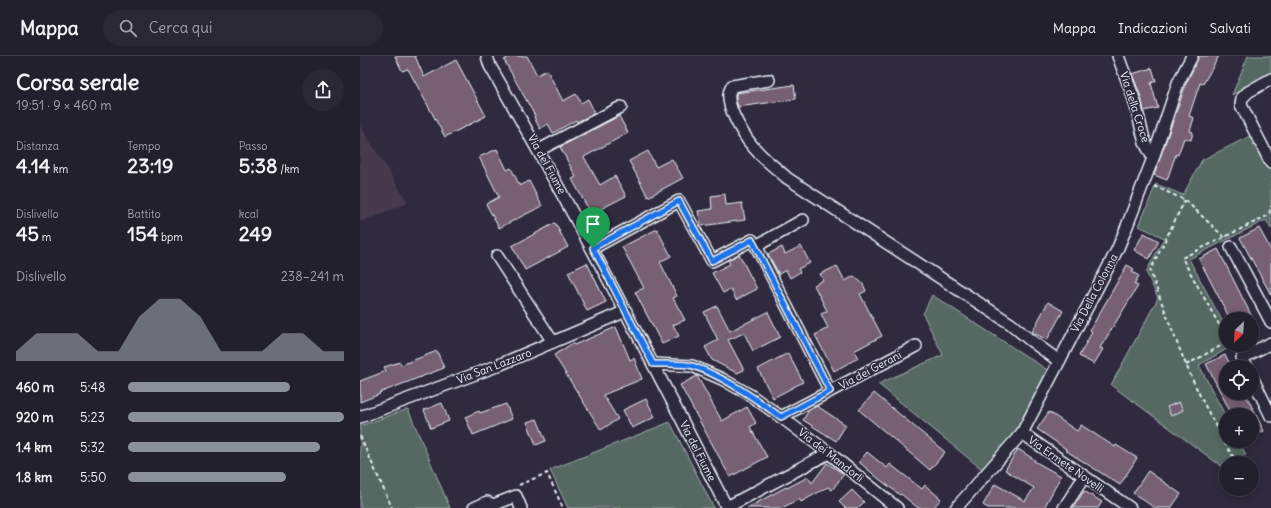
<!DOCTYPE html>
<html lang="it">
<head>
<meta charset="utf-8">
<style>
	body { margin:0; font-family:Delius,sans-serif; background:#2b2836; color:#f1f3f6; height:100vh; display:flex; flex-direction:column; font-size:15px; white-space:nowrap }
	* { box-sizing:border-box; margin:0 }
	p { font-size:13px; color:#a3a3aa }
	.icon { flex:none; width:22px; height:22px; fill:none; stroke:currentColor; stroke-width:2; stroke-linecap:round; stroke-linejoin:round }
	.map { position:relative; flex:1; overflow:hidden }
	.details { display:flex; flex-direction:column; background:#23202e; width:360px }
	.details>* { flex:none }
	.needle { width:26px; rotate:205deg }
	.controls { position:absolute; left:859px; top:256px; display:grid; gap:8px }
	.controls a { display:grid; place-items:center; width:40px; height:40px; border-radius:50%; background:#23202e; box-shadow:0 2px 10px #0003,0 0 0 1px #403e4a; font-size:20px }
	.pin { position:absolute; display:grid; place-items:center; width:34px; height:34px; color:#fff; margin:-41px -17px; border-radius:50% 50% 50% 0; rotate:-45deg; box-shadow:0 0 4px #0007 }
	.pin .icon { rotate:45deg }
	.round { display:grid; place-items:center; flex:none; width:42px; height:42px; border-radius:21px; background:#2b2836 }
	.head { display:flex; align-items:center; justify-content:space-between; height:68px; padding:0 16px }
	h1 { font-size:22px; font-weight:700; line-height:30px }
	.stats { display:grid; grid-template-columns:repeat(3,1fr); gap:6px; height:68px; padding:4px 16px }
	.stats div { display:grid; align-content:center }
	.stats b { font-size:20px; font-weight:700 }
	.stats small { font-size:11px; font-weight:400 }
	.stats p { font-size:11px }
	.chart { height:112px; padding:8px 16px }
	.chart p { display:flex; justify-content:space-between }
	.chart svg { width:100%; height:72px; margin-top:4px; fill:#8c9099; opacity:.7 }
	ul { padding:0 16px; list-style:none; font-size:13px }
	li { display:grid; grid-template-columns:64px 48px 1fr; align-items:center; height:30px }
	li i { height:10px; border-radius:5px; background:#8c9099 }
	header { display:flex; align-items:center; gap:24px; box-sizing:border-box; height:56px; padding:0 20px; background:#23202e; border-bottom:1px solid #403e4a }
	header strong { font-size:19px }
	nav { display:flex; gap:22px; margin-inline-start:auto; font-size:14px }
	.search { width:280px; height:36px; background:#2b2836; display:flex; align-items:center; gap:10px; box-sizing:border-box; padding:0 14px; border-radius:22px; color:#a3a3aa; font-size:15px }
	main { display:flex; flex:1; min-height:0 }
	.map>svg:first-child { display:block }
	.built { fill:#453a4d }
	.green { fill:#546962; stroke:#9eadad }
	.building { fill:#776073; stroke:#e8f1f8 }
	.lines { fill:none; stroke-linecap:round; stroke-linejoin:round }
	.minor-casing { stroke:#e8f1f8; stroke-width:14 }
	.path { stroke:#e8f1f8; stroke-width:2; stroke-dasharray:4 3; stroke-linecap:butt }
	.minor { stroke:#2f2a3d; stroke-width:11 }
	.route-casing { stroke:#fff; stroke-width:8 }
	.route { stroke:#1a73e8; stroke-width:5 }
	.labels { text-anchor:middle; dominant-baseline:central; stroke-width:3; stroke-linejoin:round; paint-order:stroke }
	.street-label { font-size:11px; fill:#e8f1f8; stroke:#2f2a3d }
</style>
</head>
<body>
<header>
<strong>Mappa</strong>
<div class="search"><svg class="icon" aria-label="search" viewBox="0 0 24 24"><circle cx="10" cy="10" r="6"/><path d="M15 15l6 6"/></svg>Cerca qui</div>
<nav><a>Mappa</a><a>Indicazioni</a><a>Salvati</a></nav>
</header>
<main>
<section class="details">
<div class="head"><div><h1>Corsa serale</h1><p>19:51 · 9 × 460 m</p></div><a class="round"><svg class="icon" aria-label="share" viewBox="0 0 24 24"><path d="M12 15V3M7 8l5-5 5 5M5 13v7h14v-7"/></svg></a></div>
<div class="stats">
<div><p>Distanza</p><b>4.14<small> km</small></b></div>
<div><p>Tempo</p><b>23:19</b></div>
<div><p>Passo</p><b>5:38<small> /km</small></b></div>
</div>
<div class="stats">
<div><p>Dislivello</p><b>45<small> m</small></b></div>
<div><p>Battito</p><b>154<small> bpm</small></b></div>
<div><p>kcal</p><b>249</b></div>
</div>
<div class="chart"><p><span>Dislivello</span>238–241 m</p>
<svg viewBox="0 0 160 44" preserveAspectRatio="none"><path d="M0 44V38L10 27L20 27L30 27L40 38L50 38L60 17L70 6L80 6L90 17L100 38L110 38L120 38L130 27L140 27L150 38L160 38V44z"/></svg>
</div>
<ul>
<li><b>460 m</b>5:48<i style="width:75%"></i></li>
<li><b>920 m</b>5:23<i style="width:100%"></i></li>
<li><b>1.4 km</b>5:32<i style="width:89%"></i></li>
<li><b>1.8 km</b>5:50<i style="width:73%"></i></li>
</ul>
</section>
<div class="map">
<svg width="911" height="452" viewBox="0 0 911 452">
	<rect width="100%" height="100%" fill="#2f2a3d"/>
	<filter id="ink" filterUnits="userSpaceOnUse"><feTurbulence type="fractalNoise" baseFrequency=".025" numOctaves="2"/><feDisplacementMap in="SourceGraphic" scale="8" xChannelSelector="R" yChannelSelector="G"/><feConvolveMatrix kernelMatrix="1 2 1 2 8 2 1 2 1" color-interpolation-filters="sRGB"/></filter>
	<g filter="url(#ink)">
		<!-- built -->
		<path class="built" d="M0,69L48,147L0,166Z"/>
		<!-- green -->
		<g class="green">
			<path d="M888,0H911V17L872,39Z"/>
			<path d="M892,79L911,115V173L906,164L829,203L866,272V289H874L839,309L866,361V385H879L886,399L872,407H866V410L864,412L751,329L798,242L786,216L804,182L779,170L796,128L823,139L842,104Z"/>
			<path d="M572,239L689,315L659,376L624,415L518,328L583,299L563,258Z"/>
			<path d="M48,353L90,452H0V370Z"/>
			<path d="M310,366L354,452H208L190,414Z"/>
		</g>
		<!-- building -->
		<g class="building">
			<path d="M35,0H55L64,21L96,4L126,60L85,81L48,13L42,15Z"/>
			<path d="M151,0H167L177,19L187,14L203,45L216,38L221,47L228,43L235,57L217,66L216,64L193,77L188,68L180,73L174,61L175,60L144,4Z"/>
			<path d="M839,0H859L843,28L840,27L829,60L834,62L830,75L833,76L831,84L824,82L818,99L816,98L807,124L794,119L826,28Z"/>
			<path d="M792,12L796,25L791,27L798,52L784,55L781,41L772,18Z"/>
			<path d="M434,29L436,43L378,51V50L376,44V37Z"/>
			<path d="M259,60L268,77L224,101L240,129L255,120L266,140L231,158L212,123L216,121L200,91Z"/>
			<path d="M137,93L147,114L151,112L160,130L169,125L182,150L139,172L126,148L139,141L119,101Z"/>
			<path d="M288,95L296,111L312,103L323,122L288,141L269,105Z"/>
			<path d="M365,138L366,149L382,147L385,164L341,170L338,155L352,153L351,140Z"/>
			<path d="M195,167L208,191L165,214L152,190Z"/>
			<path d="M899,172L911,194V239L880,182Z"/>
			<path d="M297,173L311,200L300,206L317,240L313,242L325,264L313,269L319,280L302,288L275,236L284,232L262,191Z"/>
			<path d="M784,177L799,185L789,203L774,194Z"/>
			<path d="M441,190L450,207L438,213L440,216L430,222L426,214L419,218L408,198L422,191L425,198Z"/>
			<path d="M858,193L893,263H870L839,203Z"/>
			<path d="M379,198L397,233L376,244L371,233L363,237L352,217L370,208L368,204Z"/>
			<path d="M227,207L246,246L227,255L208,216Z"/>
			<path d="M767,209L774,213L772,216L779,220L774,228L778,230L740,292L743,293L734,308L719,300L732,276L730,274Z"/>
			<path d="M477,210L485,225L494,220L503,228L506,235L500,238L522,280L494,295L498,302L474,315L455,279L468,272L461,258L467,255L454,229L463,224L460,218Z"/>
			<path d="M688,246L703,255L687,284L672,276Z"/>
			<path d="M357,250L370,275L408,256L420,281L393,295L384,277L368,284L384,314L377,317L352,304L345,291L358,284L344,256Z"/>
			<path d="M256,271L270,304L274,302L282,323L243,339L258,363L241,374L194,299L213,287L214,289Z"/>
			<path d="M77,295L84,312L19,337L20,338L0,346V325L26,315L24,311L40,306L41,309Z"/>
			<path d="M428,297L443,326L413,342L398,313Z"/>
			<path d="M865,299L872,311H866V337H885L904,375L892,381V359H872L846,308Z"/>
			<path d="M337,320L362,365L387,351L396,367L390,371L407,401L370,421L320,329Z"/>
			<path d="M514,337L585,396L570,414L499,354Z"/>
			<path d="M286,343L295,361L272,372L263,354Z"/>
			<path d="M819,346L823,354L811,360L807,351Z"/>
			<path d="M82,347L89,365L71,372L64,354Z"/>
			<path d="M146,348L152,363L113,379L105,361L119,355L120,357Z"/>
			<path d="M457,350L486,369L476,385L443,364L449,354Z"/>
			<path d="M689,356L717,375L721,369L755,391L756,389L777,402L760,429L705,394L706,393L677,373Z"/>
			<path d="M177,363L186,385L176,389L167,366Z"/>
			<path d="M658,393L675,404L674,405L701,420L684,452H628L623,449L635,428L665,445L674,432L645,414Z"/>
			<path d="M507,396L527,412L530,408L562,433L565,429L581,443L573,452H558L541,438L540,439L519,423L499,406Z"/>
			<path d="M467,407L484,418L472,434L468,431L441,446L439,443L422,452H387L426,431L427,432L448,421L452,427Z"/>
			<path d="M788,415L821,438L811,452H795L773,437Z"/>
			<path d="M492,434L504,446L498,452H485L479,446Z"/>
			<path d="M724,435L742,446L738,452H713Z"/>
		</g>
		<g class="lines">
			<defs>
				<g id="minor">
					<path d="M127,0L130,10C214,155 291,303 367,452"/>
					<path d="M758,0L774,43L785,87L793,102"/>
					<path d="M911,23L888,36L882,42L881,49L911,107"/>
					<path d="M409,24L372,30C371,33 369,35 369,38C367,54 386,84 397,95C406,105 417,113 427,122L651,268L670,284L699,305"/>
					<path d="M179,94L261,51"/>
					<path d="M396,190L470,335"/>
					<path d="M871,191L911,266"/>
					<path d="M233,192L319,145L352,205L392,184L396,190L443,164"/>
					<path d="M137,200L193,286"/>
					<path d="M293,308L332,310L362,323L390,339L421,361L469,397L537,452"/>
					<path d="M887,311L882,302L911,287"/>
					<path d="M892,321L911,360"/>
					<path d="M0,361L134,311L266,255"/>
					<path d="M421,361L556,290"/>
					<path d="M662,377L770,452"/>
					<path d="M133,449L156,440L161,452"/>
					<path d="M367,451L469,397"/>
					<path d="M114,452L127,446L133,449"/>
					<path d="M596,452L662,377L757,194L767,170L793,102L818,27L832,0"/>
					<path d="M704,452L724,421"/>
				</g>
			</defs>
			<!-- minor casing -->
			<use href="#minor" class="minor-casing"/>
			<!-- path -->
			<g class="path">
				<path d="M794,130L825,144L865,182"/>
				<path d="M825,144L790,215C810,268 828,321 856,370C863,383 869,396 878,407"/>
				<path d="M866,281L822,202L909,159L911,150"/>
				<path d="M826,309L866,287"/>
				<path d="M0,380L32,452"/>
				<path d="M159,429L187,417L203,452"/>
			</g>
			<!-- minor -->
			<use href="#minor" class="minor"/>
		</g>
	</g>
	<g class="lines" filter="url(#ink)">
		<defs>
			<path id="route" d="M319,145L352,205L392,184L470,335L421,361C394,342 365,321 333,310C324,307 304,308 293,308L233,192Z"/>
		</defs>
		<!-- route casing -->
		<use href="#route" class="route-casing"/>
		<!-- route -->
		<use href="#route" class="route"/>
	</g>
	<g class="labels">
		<!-- street labels -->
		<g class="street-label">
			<text transform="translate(775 51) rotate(72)">Via della Croce</text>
			<text transform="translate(187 108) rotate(61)">Via del Fiume</text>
			<text transform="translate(734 237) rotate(-62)">Via Della Colonna</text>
			<text transform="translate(134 310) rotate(-21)">Via San Lazzaro</text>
			<text transform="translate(510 314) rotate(-28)">Via dei Gerani</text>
			<text transform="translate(338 395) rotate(63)">Via del Fiume</text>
			<text transform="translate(471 399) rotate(38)">Via dei Mandorli</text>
			<text transform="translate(706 408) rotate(35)">Via Ermete Novelli</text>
		</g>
	</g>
</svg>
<div class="controls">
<a><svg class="needle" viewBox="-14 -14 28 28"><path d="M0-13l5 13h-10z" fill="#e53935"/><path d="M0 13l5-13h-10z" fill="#a3a3aa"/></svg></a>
<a><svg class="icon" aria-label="locate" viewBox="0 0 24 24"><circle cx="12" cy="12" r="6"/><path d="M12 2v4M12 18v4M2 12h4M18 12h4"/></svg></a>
<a>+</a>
<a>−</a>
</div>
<div class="pin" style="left:233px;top:192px;background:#1e9e55"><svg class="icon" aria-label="arrive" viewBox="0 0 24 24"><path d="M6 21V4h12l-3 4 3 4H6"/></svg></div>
</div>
</main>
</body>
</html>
